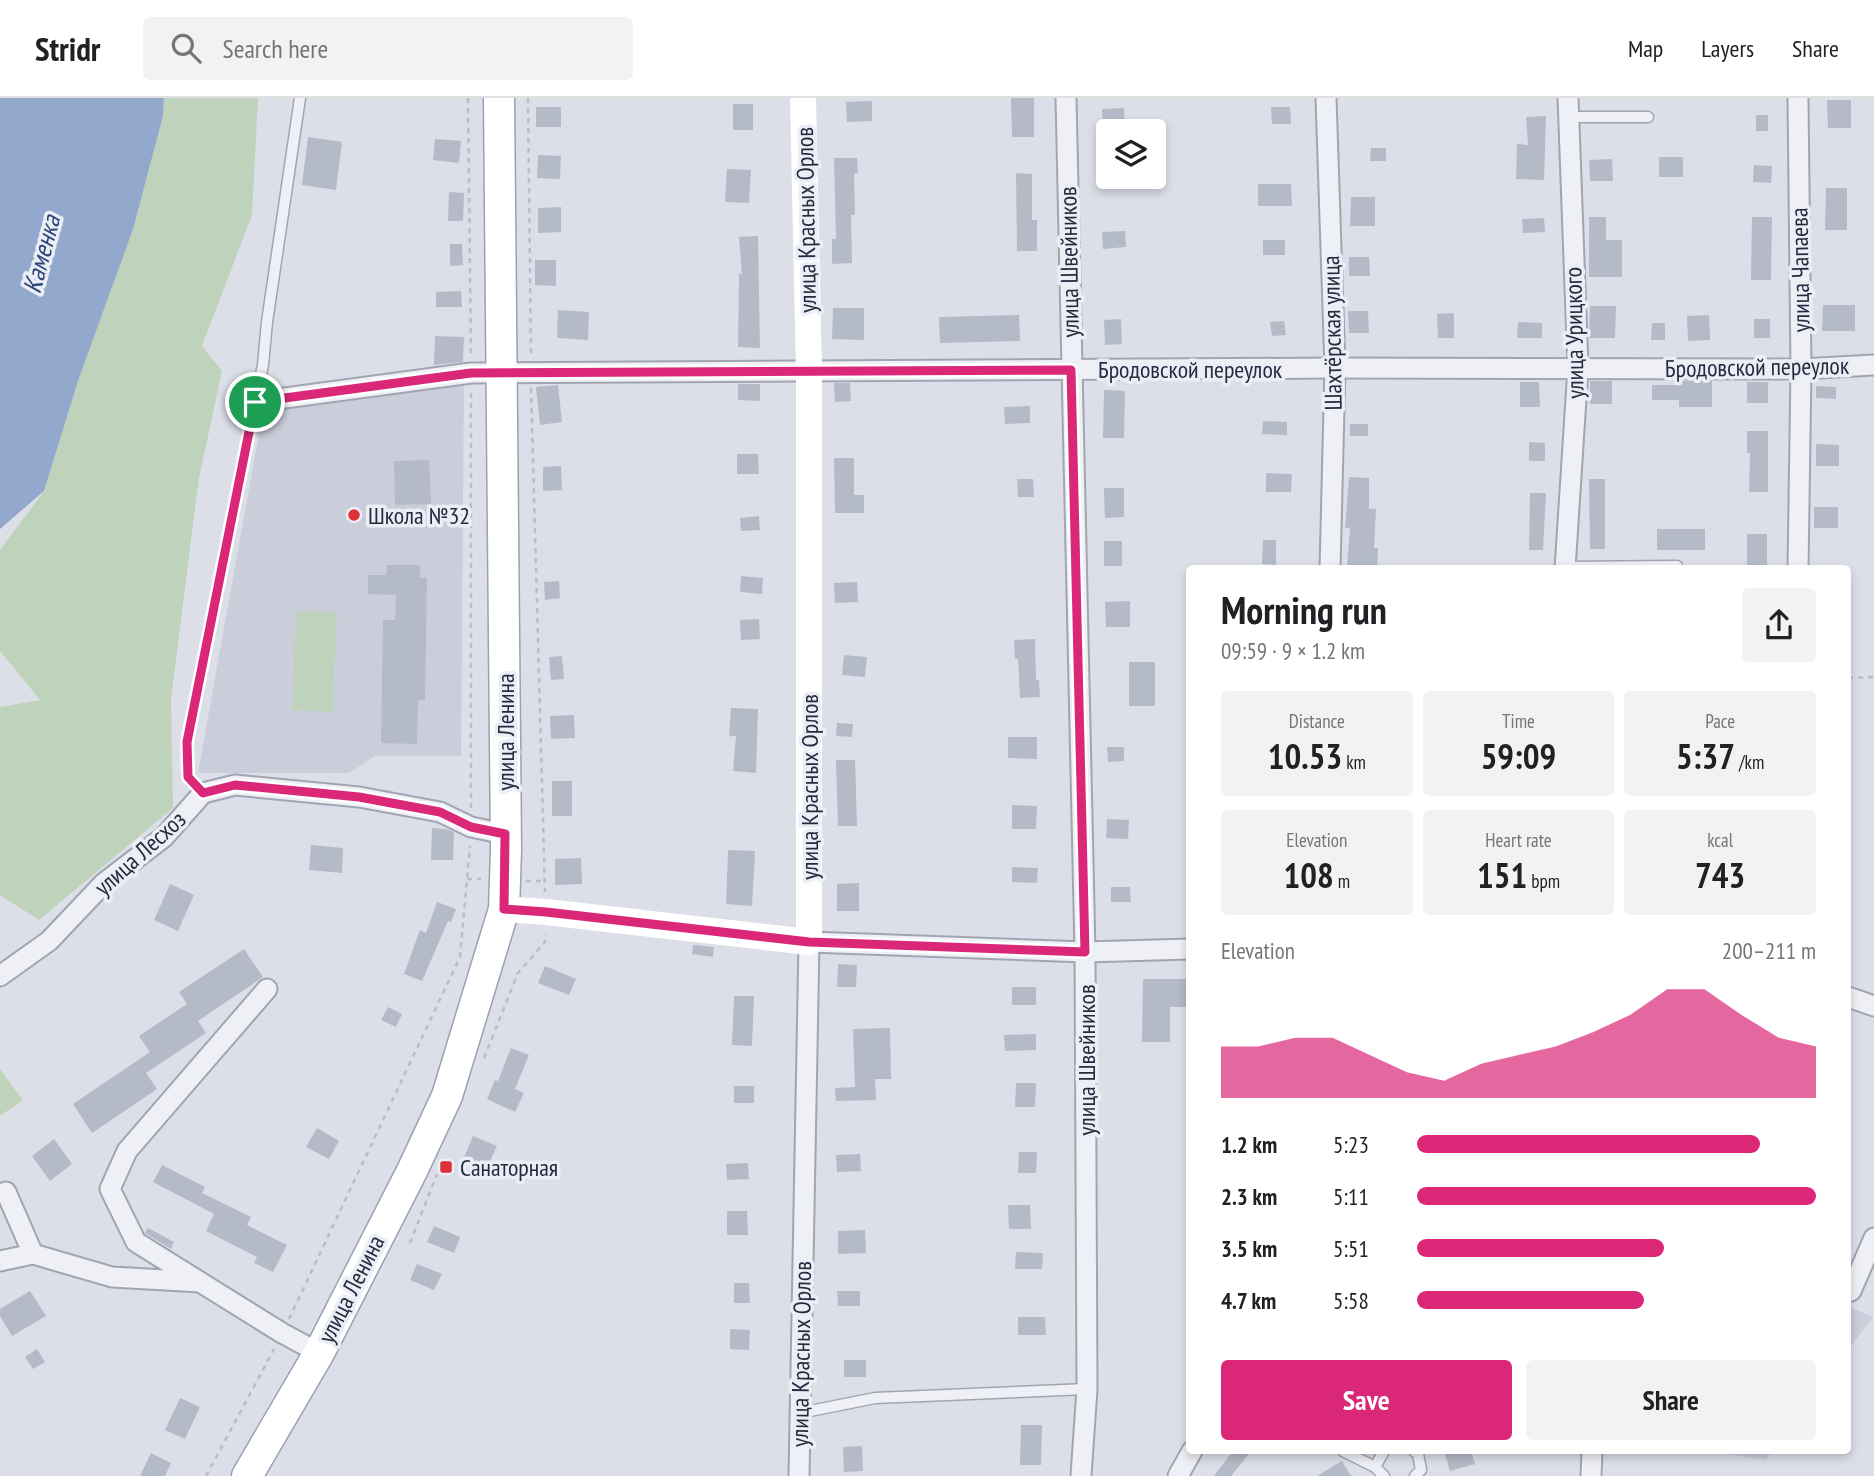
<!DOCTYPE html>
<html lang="en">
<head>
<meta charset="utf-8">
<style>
	body { margin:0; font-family:"PT Sans Narrow",sans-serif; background:#f2f2f2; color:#202124; height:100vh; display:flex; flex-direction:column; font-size:26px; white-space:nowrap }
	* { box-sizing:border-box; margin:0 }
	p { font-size:23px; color:#757577 }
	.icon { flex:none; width:38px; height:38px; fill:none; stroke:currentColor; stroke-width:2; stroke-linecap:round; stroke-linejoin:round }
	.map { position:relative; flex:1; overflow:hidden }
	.details { position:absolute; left:1186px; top:467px; width:665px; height:889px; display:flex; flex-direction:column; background:#fff; border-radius:7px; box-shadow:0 4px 10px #0003 }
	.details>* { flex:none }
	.controls { position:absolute; left:1096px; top:21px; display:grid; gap:14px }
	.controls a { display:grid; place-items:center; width:70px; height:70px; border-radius:7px; background:#fff; box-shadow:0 4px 10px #0003; font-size:35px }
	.pin { position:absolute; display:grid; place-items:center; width:60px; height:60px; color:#fff; margin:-30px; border:4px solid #fff; border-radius:50%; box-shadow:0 2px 7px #0007 }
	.round { display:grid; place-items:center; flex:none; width:74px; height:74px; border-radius:7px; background:#f2f2f2 }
	.head { display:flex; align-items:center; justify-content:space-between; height:119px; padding:0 35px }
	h1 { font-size:38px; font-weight:700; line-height:52px }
	.metrics { display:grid; grid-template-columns:repeat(3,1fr); gap:10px; height:119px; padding:7px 35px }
	.metrics div { display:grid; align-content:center; border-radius:7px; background:#f2f2f2; text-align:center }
	.metrics b { font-size:35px; font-weight:700 }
	.metrics small { font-size:19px; font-weight:400 }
	.metrics p { font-size:19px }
	.chart { height:196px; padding:14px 35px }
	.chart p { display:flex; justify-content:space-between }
	.chart svg { width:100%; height:126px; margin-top:7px; fill:#db2777; opacity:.7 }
	.cta { display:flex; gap:14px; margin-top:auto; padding:14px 35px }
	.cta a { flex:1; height:80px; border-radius:7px; background:#db2777; color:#fff; font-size:28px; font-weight:700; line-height:80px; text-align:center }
	.cta a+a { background:#f2f2f2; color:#202124 }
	ul { padding:0 35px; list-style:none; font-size:23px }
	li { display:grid; grid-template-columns:112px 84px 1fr; align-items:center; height:52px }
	li i { height:18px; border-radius:9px; background:#db2777 }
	header { display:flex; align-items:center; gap:42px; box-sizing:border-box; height:98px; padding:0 35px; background:#fff; border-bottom:2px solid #e0e0e0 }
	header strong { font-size:33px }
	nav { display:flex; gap:38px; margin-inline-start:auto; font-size:24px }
	.search { width:490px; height:63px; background:#f2f2f2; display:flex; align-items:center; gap:18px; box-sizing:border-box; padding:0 24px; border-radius:7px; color:#757577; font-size:26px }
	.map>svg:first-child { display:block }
	.built { fill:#c9ceda }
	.green { fill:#bfd3bc }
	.water { fill:#92a8cc }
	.building { fill:#b5bac8 }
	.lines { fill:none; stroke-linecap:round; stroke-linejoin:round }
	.lane-casing { stroke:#a1a5b2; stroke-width:13 }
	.street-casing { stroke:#a1a5b2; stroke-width:23 }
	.primary-casing { stroke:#9aa1b5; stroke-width:33 }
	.path { stroke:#babdc7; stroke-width:2.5; stroke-dasharray:5 5; stroke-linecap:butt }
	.lane { stroke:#eff0f6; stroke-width:10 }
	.street { stroke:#eff0f6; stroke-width:19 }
	.secondary { stroke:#fff; stroke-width:26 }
	.primary { stroke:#fff; stroke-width:30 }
	.route-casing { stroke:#fff; stroke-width:14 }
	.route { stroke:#db2777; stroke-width:9 }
	.poi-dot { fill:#dd3137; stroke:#ebeef5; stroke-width:2.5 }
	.labels { text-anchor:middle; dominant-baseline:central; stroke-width:7; stroke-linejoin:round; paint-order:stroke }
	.street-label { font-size:24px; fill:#242b40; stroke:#ebeef5 }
	.poi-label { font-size:24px; fill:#242b40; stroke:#ebeef5; text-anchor:start }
	.water-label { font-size:26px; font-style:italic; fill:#2a4478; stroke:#ebeef5 }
</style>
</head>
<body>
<header>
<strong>Stridr</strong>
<div class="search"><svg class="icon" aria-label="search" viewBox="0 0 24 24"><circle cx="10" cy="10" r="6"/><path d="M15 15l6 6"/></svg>Search here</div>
<nav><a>Map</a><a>Layers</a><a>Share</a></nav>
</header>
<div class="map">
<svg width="1874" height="1378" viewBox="0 0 1874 1378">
	<rect width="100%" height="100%" fill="#dcdfe8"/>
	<!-- built -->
	<g class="built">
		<path d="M464,285L461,658H375L349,675H198L263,313Z"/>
		<path d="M1848,1208L1873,1219L1848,1252Z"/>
		<path d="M1705,1353H1772L1766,1362Z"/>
	</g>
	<!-- green -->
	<g class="green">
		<path d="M164,0H258L252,117L202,248L222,273L199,380L171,601L173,710L39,822L0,797V609L40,602L0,553V452L44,393L78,283L133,130L163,18Z"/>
		<path d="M296,513L337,514L332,614L292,612Z"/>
		<path d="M0,971L23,1002L0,1018Z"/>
	</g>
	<!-- water -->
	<path class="water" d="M0,0H164L163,18L133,131L78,283L44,393L0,431Z"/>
	<!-- building -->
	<g class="building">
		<path d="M1011,0H1034V39H1012Z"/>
		<path d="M1827,2H1851V30H1828Z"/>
		<path d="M872,3V23L847,24L846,4Z"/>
		<rect x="733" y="6" width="20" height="26"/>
		<rect x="536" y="9" width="25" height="20"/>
		<path d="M1271,9H1290L1291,26H1272Z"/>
		<path d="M1124,10L1125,33L1103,34L1102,11Z"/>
		<rect x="1756" y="17" width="12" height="16"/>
		<path d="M1546,18L1544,82L1516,81L1517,46L1528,47L1526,19Z"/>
		<path d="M308,39L342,44L336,92L302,87Z"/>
		<path d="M435,41L461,43L459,65L433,62Z"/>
		<path d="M1371,50H1386V63H1370Z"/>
		<path d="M538,57L561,58L560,81L537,80Z"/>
		<rect x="1659" y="59" width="24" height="20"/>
		<path d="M834,60H857L858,75L854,76L855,117H851L852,165L832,166V141H836Z"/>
		<path d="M1612,61L1613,83H1590L1589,62Z"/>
		<path d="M1754,67L1772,68L1771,85L1753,84Z"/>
		<path d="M727,71L751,72L749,105L725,104Z"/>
		<path d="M1016,75L1032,76V122H1037V153H1017Z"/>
		<path d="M1102,79H1142L1143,90L1102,91Z"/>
		<path d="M1258,86H1291L1292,108H1258Z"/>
		<path d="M1826,90H1847V132H1825Z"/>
		<path d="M449,94L464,95L463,123H448Z"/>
		<path d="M1351,99H1375V128H1350Z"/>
		<path d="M561,109V134L538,135V110Z"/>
		<path d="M1589,119H1606V142H1622V179H1589Z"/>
		<path d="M1752,119H1772L1771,182H1751Z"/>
		<path d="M1544,120L1545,134L1523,135L1522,121Z"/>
		<path d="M1125,133L1126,149L1103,151L1102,134Z"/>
		<path d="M758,138L760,250L738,249L739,176H742L739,139Z"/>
		<rect x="1263" y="142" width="22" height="15"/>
		<path d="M450,146H462L463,167L450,168Z"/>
		<path d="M1349,159H1369L1370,178H1349Z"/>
		<path d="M535,162H556V188L535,187Z"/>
		<path d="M461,193L462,209H436V194Z"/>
		<path d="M1823,207H1855V233H1822Z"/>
		<path d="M1590,208H1616L1615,240H1589Z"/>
		<path d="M833,210H864V242L832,241Z"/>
		<path d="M558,212L589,214L588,242L557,240Z"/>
		<path d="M1348,213H1368L1369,235H1349Z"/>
		<path d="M1454,215V240H1438L1437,216Z"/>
		<path d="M1019,217L1020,243L940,245L939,219Z"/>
		<path d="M1709,217L1710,242L1688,243L1687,218Z"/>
		<path d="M1121,221L1122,246L1105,247L1104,222Z"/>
		<rect x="1754" y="221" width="16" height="19"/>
		<path d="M1284,223L1286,237L1272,238L1270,224Z"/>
		<path d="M1518,224L1542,225V240H1517Z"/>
		<path d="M1652,225H1665V242H1651Z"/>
		<path d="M435,238L464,239L463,264L434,267Z"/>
		<rect x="1590" y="283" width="22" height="23"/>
		<path d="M1679,283H1712V309H1679V302H1652V287H1679Z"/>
		<path d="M1520,284H1539L1540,309H1520Z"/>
		<rect x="1747" y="284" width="21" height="21"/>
		<path d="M834,285H850L851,303L835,304Z"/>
		<path d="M738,286H760V303L738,302Z"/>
		<path d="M558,287L562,324L540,327L536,289Z"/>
		<path d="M1816,288L1836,289V301L1816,300Z"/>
		<path d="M1104,292L1125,293L1124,340H1103Z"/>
		<path d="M1030,308V325L1005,326L1004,309Z"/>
		<path d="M1263,323L1287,324V337L1262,336Z"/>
		<rect x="1350" y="326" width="18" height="12"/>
		<path d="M1747,333H1768V394H1749L1750,355H1747Z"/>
		<path d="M1529,344L1545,345V363H1529Z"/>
		<path d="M1816,346L1839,347V368H1816Z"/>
		<path d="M737,356H758L759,376H737Z"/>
		<path d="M834,360H854V397H864V415H835Z"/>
		<path d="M429,362L431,406L395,407L394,363Z"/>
		<path d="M561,368L562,392L543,393V369Z"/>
		<path d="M1266,375L1292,376L1291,394H1266Z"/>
		<path d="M1349,379L1369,380V411H1376L1374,450H1378L1377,471L1347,469L1350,430H1345Z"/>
		<path d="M1017,381H1033L1034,399H1018Z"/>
		<path d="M1589,381H1605V451H1590Z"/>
		<path d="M1104,390H1124V419L1105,420Z"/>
		<path d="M1530,395H1546L1543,452H1529Z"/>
		<rect x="1814" y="409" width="24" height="21"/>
		<path d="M759,418L760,432L741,433L740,420Z"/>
		<rect x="1657" y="431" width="48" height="21"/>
		<rect x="1747" y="436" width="20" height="35"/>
		<path d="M1263,442H1276V467L1262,466Z"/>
		<rect x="1104" y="443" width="18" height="25"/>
		<path d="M387,467H420V480H427L425,602H418L417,646L381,645L383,522H395L396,497L368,496V477H386Z"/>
		<path d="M741,478L763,480L762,496L740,494Z"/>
		<path d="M559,483L560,500L545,502L544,484Z"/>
		<path d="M857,484L858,504L835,505L834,485Z"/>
		<path d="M1130,503V529H1106L1105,504Z"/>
		<path d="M759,521L760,541L741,542L740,522Z"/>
		<path d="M1035,541L1036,582H1039L1040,599L1020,600L1018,561H1015L1014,542Z"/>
		<path d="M844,557L867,559L865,579L842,577Z"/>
		<path d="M562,558L564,581L551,582L549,559Z"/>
		<rect x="1129" y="564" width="26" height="44"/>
		<path d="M731,610L758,611L756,675L733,673L736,638H729Z"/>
		<path d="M574,617L575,640L551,641L550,618Z"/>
		<path d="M837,625L853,626L852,639L836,638Z"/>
		<path d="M1008,639H1037V661L1008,660Z"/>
		<path d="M1107,649H1124V663L1108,664Z"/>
		<path d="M836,662H855L857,728H838Z"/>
		<rect x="552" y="683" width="20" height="35"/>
		<path d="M1012,707L1037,708L1036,731H1012Z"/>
		<path d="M1107,721L1129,722L1128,741L1106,740Z"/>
		<path d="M432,730L446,731L454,734L453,762H431Z"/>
		<path d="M311,747L343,750L342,775L309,772Z"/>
		<path d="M728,752L755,753L752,808L726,806Z"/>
		<path d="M581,760L582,786L555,787V761Z"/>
		<path d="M1012,769L1038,770L1037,785L1012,784Z"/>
		<path d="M859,785V813H837V786Z"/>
		<path d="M170,786L194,797L178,833L154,822Z"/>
		<path d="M1111,789H1130L1131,804H1111Z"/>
		<path d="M437,804L456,811L451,824L448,823L422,883L404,876L420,832L426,835Z"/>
		<path d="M693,847L714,849L713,859L692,856Z"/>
		<path d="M244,851L263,879L198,923L206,935L146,975L157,991L92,1035L73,1006L150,954L139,938L187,906L179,894Z"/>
		<path d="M838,866L857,867L856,889H837Z"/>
		<path d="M545,868L576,881L569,897L538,885Z"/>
		<path d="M1143,881H1190V909H1170V944H1142Z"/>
		<rect x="1012" y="889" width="24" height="18"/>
		<path d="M734,898H754L752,948L732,947Z"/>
		<path d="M388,909L402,916L396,929L381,922Z"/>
		<path d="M890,930L891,981H875L876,1002L836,1003L835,990L855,989L853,931Z"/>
		<path d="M1036,936V952L1005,953L1004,937Z"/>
		<path d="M511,950L529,957L515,991L524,995L515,1014L487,1001L495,982L498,983Z"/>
		<path d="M1016,985H1036L1035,1009H1015Z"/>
		<rect x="734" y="988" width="20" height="17"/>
		<path d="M317,1030L339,1043L329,1061L306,1049Z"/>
		<path d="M473,1038L497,1048L486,1072L463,1062Z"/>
		<path d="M54,1041L72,1066L50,1083L32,1058Z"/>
		<path d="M1019,1054H1037L1036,1075H1018Z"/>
		<path d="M860,1056L861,1073L837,1074L836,1057Z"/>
		<path d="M748,1065L749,1081L727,1082L726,1066Z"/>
		<path d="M162,1067L205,1089L202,1095L251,1119L247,1127L287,1147L273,1174L254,1165L257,1159L206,1133L214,1116L153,1084Z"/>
		<path d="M1008,1107H1030L1031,1131H1009Z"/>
		<path d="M727,1113H747L748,1137H727Z"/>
		<path d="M434,1128L460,1139L454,1155L427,1144Z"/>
		<path d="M148,1130L174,1144L171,1151L145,1135Z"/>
		<path d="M865,1132L866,1155L838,1156V1133Z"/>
		<path d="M1016,1154L1043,1155L1042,1171H1015Z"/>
		<path d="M417,1166L442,1176L434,1192L410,1182Z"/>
		<path d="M734,1185H749L750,1205H734Z"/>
		<path d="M30,1193L46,1218L12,1238L0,1218V1211Z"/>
		<path d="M837,1193H860V1208H838Z"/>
		<path d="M1018,1219H1045L1046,1237H1018Z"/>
		<path d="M730,1231L750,1232L749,1252L730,1251Z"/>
		<path d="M37,1251L45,1264L33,1271L25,1259Z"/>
		<rect x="844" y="1262" width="22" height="17"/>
		<path d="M180,1300L200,1309L185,1341L165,1332Z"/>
		<path d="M1021,1327H1042L1041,1367H1020Z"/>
		<path d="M862,1348L863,1373L844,1374L843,1349Z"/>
		<path d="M1233,1353H1251L1231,1378H1214Z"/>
		<path d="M1444,1353H1471L1475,1366L1450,1373Z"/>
		<path d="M151,1355L171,1365L165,1378H140Z"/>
		<path d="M1342,1363L1351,1378H1317Z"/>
	</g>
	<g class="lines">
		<defs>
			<g id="lane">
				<path d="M1568,19H1648"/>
				<path d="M255,304L263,267L267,224L300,0"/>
				<path d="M1565,469L1677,468"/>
				<path d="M800,1315L875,1300L1087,1291"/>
				<path d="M1343,1353L1375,1369L1384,1378"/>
				<path d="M1414,1353L1418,1356L1421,1372L1415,1378"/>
				<path d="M1375,1369L1384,1353"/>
			</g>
			<g id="street">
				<path d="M1066,0L1085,854L1087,1291L1081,1378"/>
				<path d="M1326,0L1335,270L1330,471"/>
				<path d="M1798,0L1801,271L1798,471"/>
				<path d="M255,304L471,275L1335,270L1801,271L1874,267"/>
				<path d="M1565,471L1578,270L1568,0"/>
				<path d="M0,878L49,843L104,785L164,739L203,695L235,687L359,699L440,714L471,729L505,736"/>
				<path d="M1848,899L1874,908"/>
				<path d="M6,1094L33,1156L112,1179L200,1184L282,1235L319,1255"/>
				<path d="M0,1163L33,1156"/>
				<path d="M200,1184L136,1144L110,1091L127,1053L267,891"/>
				<path d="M1851,1193L1874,1140"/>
				<path d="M799,1378L809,844L1085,854L1190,851"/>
				<path d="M1178,1378L1192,1353"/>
				<path d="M1591,1378L1592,1353"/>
			</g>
			<path id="primary" d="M247,1378L319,1255L412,1073L447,998L504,811L506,752L499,0"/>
		</defs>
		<!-- lane casing -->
		<use href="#lane" class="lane-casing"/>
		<!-- street casing -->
		<use href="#street" class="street-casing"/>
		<!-- primary casing -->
		<use href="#primary" class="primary-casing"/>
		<!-- path -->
		<g class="path">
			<path d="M468,0L471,258"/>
			<path d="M528,0L531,259"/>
			<path d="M531,290L545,794"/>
			<path d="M1848,580L1874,579"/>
			<path d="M191,683L188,679L187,644L252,319"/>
			<path d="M471,710V293"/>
			<path d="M467,781H481"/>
			<path d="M526,783H544"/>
			<path d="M484,960L518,875L545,844V836"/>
			<path d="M410,1145L437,1076"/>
			<path d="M289,1221L460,859L470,748"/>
			<path d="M206,1378L274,1251"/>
		</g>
		<!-- lane -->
		<use href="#lane" class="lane"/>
		<!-- street -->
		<use href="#street" class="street"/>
		<!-- secondary -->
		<path class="secondary" d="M504,811L546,814L809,844V275L803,0"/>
		<!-- primary -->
		<use href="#primary" class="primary"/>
	</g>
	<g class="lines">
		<defs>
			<path id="route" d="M1071,272L1085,854L809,844L546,814L504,811L505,736L471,729L440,714L359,699L235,687L203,695L188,679L187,644L255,304L471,275Z"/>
		</defs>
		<!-- route casing -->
		<use href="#route" class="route-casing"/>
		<!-- route -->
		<use href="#route" class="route"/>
	</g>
	<!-- markers -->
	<g class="poi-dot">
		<circle cx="354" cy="417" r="7"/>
		<rect x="439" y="1062" width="14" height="14" rx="3.5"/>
	</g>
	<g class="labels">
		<!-- street labels -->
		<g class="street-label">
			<text transform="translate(806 122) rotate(-91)">улица Красных Орлов</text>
			<text transform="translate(1069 164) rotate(-91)">улица Швейников</text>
			<text transform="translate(1800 172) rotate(-91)">улица Чапаева</text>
			<text transform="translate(1332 235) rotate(-91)">Шахтёрская улица</text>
			<text transform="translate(1574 235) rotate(-91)">улица Урицкого</text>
			<text transform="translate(1757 269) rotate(-1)">Бродовской переулок</text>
			<text x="1190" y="271">Бродовской переулок</text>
			<text transform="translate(505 634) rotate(-90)">улица Ленина</text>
			<text transform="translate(809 689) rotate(-90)">улица Красных Орлов</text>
			<text transform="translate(140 755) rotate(-42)">улица Лесхоз</text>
			<text transform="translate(1086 962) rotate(-90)">улица Швейников</text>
			<text transform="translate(351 1191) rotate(-63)">улица Ленина</text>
			<text transform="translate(801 1256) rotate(-89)">улица Красных Орлов</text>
		</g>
		<!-- poi labels -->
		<g class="poi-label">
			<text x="368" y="417">Школа №32</text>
			<text x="460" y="1069">Санаторная</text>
		</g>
		<!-- water labels -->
		<g class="water-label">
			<text transform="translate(41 156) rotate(-75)">Каменка</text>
		</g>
	</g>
</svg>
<div class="controls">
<a><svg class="icon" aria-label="layers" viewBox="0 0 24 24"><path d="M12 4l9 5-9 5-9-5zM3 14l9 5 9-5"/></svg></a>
</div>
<div class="pin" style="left:255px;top:304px;background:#1e9e55"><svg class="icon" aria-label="arrive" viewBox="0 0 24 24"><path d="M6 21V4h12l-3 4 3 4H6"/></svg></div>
<section class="details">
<div class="head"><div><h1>Morning run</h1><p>09:59 · 9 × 1.2 km</p></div><a class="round"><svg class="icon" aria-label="share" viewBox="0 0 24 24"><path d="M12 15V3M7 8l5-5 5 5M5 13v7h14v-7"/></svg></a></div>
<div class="metrics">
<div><p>Distance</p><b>10.53<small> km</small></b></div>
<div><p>Time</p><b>59:09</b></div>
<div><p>Pace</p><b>5:37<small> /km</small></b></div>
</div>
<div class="metrics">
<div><p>Elevation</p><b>108<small> m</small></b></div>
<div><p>Heart rate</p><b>151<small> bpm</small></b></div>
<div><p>kcal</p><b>743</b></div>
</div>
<div class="chart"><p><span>Elevation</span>200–211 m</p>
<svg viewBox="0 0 160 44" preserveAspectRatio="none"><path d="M0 44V26L10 26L20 23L30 23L40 29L50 35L60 38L70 32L80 29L90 26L100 21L110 15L120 6L130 6L140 15L150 23L160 26V44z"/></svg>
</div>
<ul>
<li><b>1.2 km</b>5:23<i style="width:86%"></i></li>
<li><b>2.3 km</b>5:11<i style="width:100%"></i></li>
<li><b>3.5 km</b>5:51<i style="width:62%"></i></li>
<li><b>4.7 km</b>5:58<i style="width:57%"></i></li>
</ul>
<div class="cta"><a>Save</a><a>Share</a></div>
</section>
</div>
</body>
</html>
